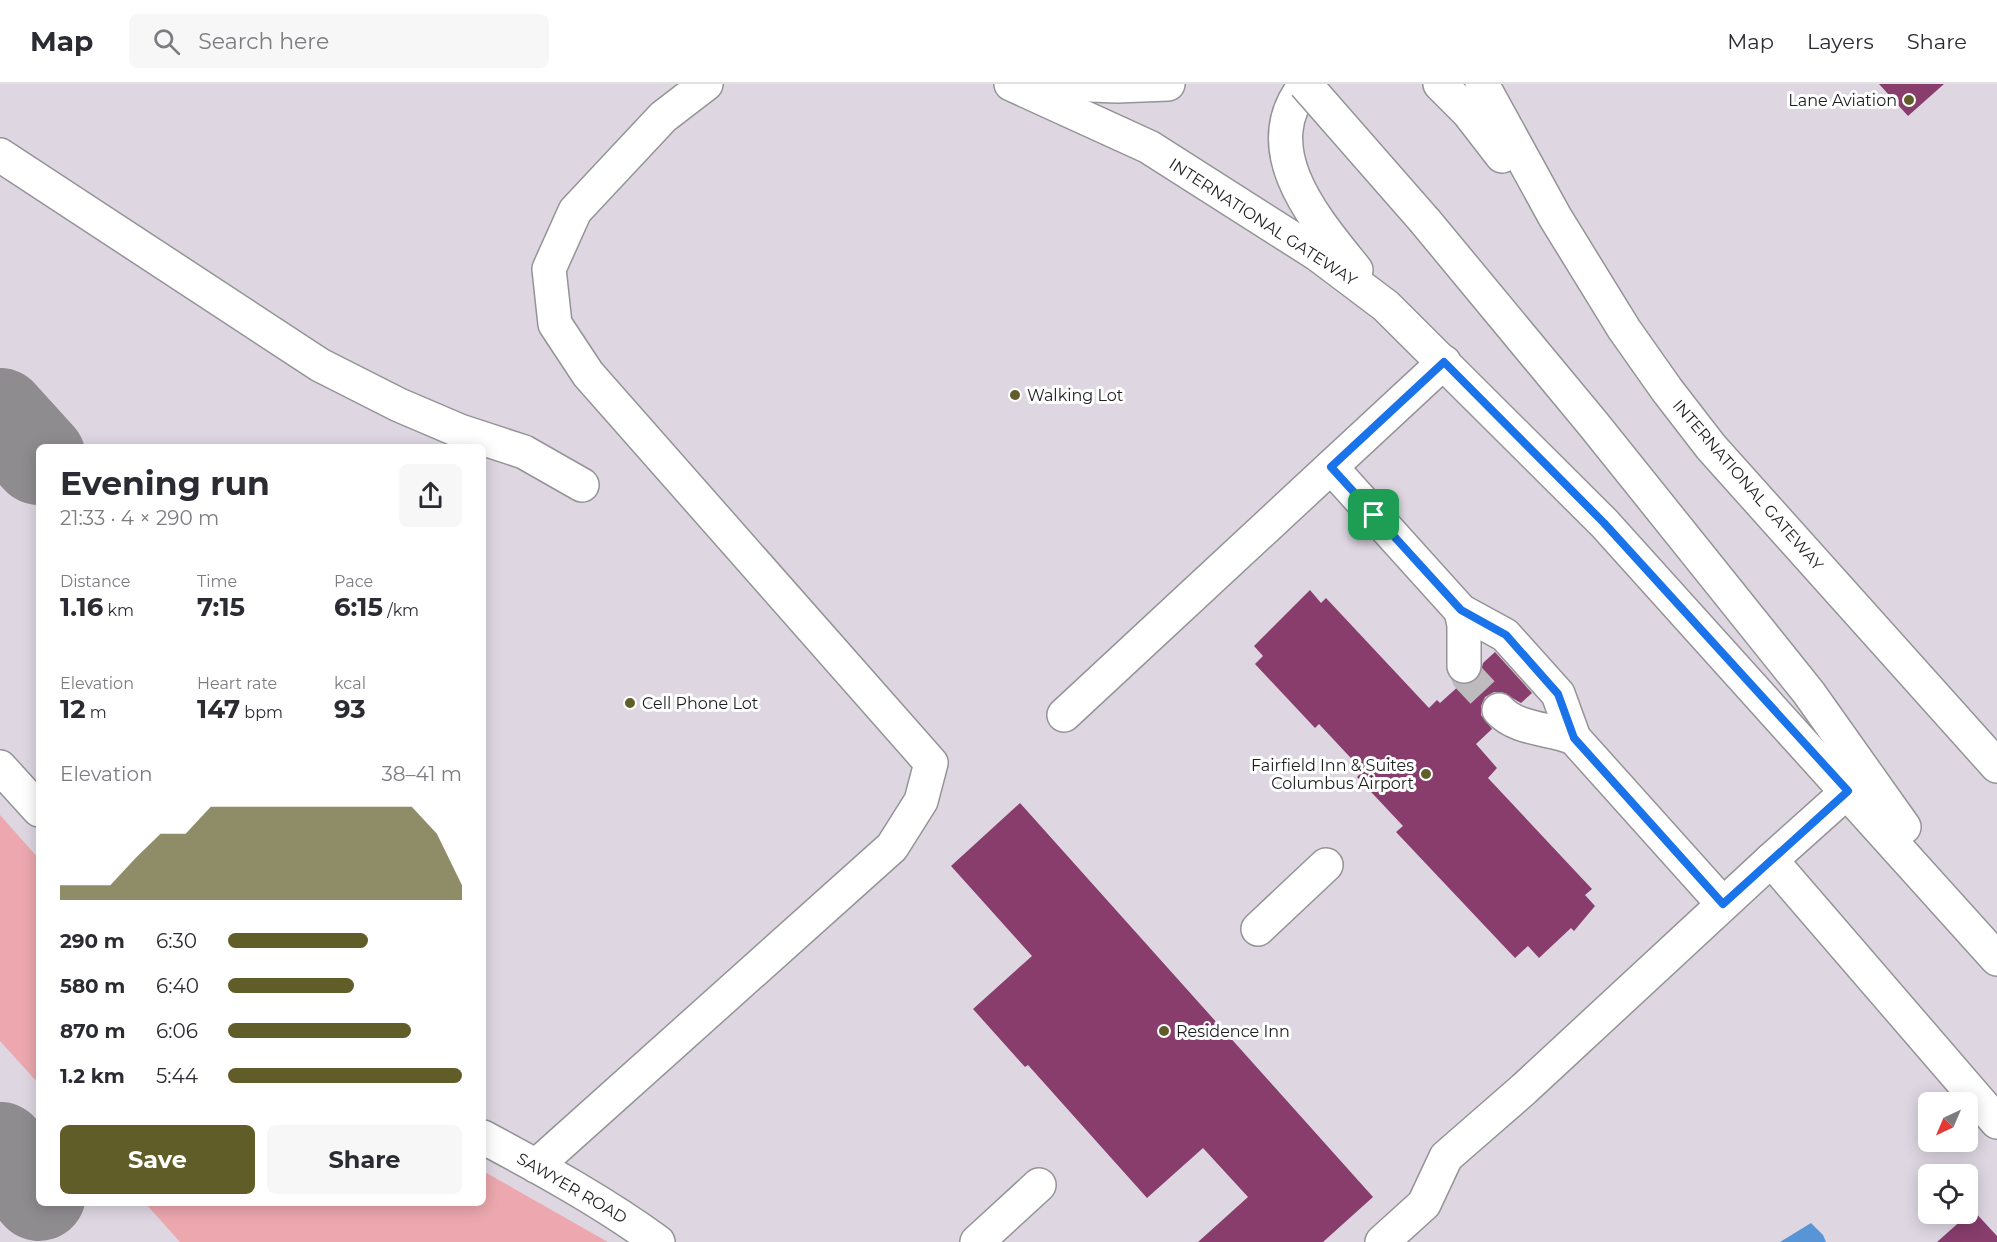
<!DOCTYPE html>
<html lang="en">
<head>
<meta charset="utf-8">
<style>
	body { margin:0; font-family:Montserrat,sans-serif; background:#f7f7f7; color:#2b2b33; height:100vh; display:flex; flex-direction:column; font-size:22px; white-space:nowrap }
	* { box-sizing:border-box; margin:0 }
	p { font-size:20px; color:#7c7c81 }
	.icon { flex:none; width:33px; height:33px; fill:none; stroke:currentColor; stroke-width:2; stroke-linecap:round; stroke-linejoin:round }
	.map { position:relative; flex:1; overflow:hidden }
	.sheet { position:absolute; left:36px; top:360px; width:450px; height:762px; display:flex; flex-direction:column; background:#fff; border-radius:9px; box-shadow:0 3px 15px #0003 }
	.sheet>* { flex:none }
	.needle { width:39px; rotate:224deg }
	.controls { position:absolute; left:1918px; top:1008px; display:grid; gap:12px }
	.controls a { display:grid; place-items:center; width:60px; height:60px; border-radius:9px; background:#fff; box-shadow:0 3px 15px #0003; font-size:30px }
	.pin { position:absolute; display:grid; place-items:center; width:51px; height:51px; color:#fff; margin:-26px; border-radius:12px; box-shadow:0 3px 9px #0006 }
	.round { display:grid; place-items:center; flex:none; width:63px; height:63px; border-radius:9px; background:#f7f7f7 }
	.summary { display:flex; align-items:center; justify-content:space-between; height:102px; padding:0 24px }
	h1 { font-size:33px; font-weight:700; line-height:45px }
	.metrics { display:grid; grid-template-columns:repeat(3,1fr); gap:9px; height:102px; padding:6px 24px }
	.metrics div { display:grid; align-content:center }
	.metrics b { font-size:26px; font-weight:700 }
	.metrics small { font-size:16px; font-weight:400 }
	.metrics p { font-size:16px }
	.chart { height:168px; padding:12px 24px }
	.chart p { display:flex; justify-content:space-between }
	.chart svg { width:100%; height:108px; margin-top:6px; fill:#615d29; opacity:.7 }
	.primary-button { display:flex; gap:12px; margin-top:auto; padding:12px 24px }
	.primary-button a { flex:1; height:69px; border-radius:9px; background:#615d29; color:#fff; font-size:24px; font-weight:700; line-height:69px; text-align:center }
	.primary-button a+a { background:#f7f7f7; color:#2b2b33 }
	ul { padding:0 24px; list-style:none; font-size:20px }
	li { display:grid; grid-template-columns:96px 72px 1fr; align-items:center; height:45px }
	li i { height:15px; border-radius:8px; background:#615d29 }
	header { display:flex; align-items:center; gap:36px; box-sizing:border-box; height:84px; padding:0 30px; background:#fff; border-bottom:2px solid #e1e1e2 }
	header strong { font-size:28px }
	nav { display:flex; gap:33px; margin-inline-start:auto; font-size:21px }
	.search { width:420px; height:54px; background:#f7f7f7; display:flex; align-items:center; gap:15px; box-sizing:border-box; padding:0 21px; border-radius:9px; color:#7c7c81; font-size:22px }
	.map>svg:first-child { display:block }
	.built { fill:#ded7e2; fill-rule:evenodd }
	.green { fill:#eca8ae }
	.water { fill:#5895d7 }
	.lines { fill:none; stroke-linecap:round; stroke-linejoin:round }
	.taxiway { stroke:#8e8c8f; stroke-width:94 }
	.building { fill:#883d6d }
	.minor-tunnel { stroke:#bebbbf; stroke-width:33; stroke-dasharray:33 16; stroke-linecap:butt }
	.minor-casing { stroke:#959397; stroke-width:36 }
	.major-casing { stroke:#959397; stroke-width:36 }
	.minor { stroke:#fff; stroke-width:33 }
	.major { stroke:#fff; stroke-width:33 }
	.major-bridge-casing { stroke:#959397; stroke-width:36; stroke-linecap:butt }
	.major-bridge { stroke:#fff; stroke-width:33 }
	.route-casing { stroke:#fff; stroke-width:12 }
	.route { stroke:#1a73e8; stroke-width:8 }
	.poi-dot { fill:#615d29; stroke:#fff; stroke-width:2 }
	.labels { text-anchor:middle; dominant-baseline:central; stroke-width:6; stroke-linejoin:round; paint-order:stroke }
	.poi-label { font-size:16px; fill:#1e1d1f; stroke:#fff; text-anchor:start }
	.street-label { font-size:16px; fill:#1e1d1f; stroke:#fff }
</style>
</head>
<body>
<header>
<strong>Map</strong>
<div class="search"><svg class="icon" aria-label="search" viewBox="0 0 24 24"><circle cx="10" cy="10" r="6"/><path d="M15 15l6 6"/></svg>Search here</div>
<nav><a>Map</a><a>Layers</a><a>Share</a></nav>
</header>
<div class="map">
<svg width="1997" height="1158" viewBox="0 0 1997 1158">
	<rect width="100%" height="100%" fill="#e6e3e7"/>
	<!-- built -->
	<path class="built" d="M0,0H1997V1158H0ZM39,363H483V1119H39ZM1929,1018H1968V1058H1929ZM1929,1090H1968V1130H1929Z"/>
	<!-- green -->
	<g class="green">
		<path d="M0,731L39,775V1000L0,957Z"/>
		<path d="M483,1087L608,1158H180L145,1119H483Z"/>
	</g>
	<!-- water -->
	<path class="water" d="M1811,1139L1823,1151L1826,1158H1780Z"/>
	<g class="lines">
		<!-- taxiway -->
		<g class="taxiway">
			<path d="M0,331L39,374"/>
			<path d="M0,1065L39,1110"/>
		</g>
	</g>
	<!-- building -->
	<g class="building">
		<path d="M1879,0H1944L1908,32Z"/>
		<path d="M1310,506L1321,519L1326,514L1429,624L1437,616L1440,619L1461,600L1474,598L1480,591L1483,579L1495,568L1532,609L1521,619L1502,608H1494L1485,613L1481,622V631L1492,645L1476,660L1497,684L1488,694L1592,805L1585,811L1595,822L1574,847L1571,844L1539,874L1528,862L1515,874L1396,748L1403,742L1357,693L1363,687L1319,640L1315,644L1255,580L1263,572L1254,562Z"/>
		<path d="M1020,719L1373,1113L1323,1158H1198L1248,1113L1203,1064L1147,1114L1028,981L1025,983L973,925L1032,872L951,782Z"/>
		<path d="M1973,1126L1997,1152V1158H1937Z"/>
	</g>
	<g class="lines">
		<!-- minor-tunnel -->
		<path class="minor-tunnel" d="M1464,582L1468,593L1499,626"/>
		<defs>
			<g id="minor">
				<path d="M0,71L320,281L399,321L460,347L524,368L582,401"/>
				<path d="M1331,383L1461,527L1505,551L1558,610L1574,654L1723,820"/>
				<path d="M1461,527L1464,541V582"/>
				<path d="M1499,626C1517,646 1550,644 1574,654"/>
				<path d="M1064,631L1444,278"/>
				<path d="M0,683L39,726"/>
				<path d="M1848,707L1771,776L1997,1038"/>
				<path d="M1258,845L1326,781"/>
				<path d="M483,1053C543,1085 603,1118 658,1158"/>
				<path d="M536,1082L892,763L921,717L931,679L588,290L555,240L549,185L575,127L663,33L706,0"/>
				<path d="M977,1158L1039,1101"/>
				<path d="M1382,1158L1424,1120L1446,1073L1524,1005L1771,776"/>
			</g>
			<g id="major">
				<path d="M1011,0L1149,63L1317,170L1386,222L1604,439L1997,875"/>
				<path d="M1064,0L1117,2L1168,0"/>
				<path d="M1306,0C1253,65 1315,135 1356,186"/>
				<path d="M1440,0L1468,28L1502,72"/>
				<path d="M1482,0L1555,133L1624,245L1667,306L1711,363L1997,682"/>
				<path d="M1425,137L1594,341L1809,609L1904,743"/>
			</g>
		</defs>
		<!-- minor casing -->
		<use href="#minor" class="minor-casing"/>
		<!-- major casing -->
		<use href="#major" class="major-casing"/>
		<!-- minor -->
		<use href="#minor" class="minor"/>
		<!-- major -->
		<use href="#major" class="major"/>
		<defs>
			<path id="major-bridge" d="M1305,0L1425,137"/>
		</defs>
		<!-- major-bridge casing -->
		<use href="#major-bridge" class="major-bridge-casing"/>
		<!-- major-bridge -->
		<use href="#major-bridge" class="major-bridge"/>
	</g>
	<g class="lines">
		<defs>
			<path id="route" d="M1444,278L1604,439L1848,707L1723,820L1574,654L1558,610L1506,551L1461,526L1331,383Z"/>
		</defs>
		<!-- route casing -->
		<use href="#route" class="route-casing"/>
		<!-- route -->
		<use href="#route" class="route"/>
	</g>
	<!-- markers -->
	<g class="poi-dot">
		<circle cx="1909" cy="16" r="6"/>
		<circle cx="1015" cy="311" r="6"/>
		<circle cx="630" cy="619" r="6"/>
		<circle cx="1426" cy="690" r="6"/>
		<circle cx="1164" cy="947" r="6"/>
	</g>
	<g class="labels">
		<!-- poi labels -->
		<g class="poi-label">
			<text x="1897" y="16" text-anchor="end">Lane Aviation</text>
			<text x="1027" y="311">Walking Lot</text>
			<text x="642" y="619">Cell Phone Lot</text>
			<text x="1414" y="681" text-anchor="end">Fairfield Inn &amp; Suites<tspan x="1414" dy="18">Columbus Airport</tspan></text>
			<text x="1176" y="947">Residence Inn</text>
		</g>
		<!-- street labels -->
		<g class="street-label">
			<text transform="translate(1263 138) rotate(33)">INTERNATIONAL GATEWAY</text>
			<text transform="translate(1748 401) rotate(49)">INTERNATIONAL GATEWAY</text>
			<text transform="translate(572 1104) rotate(30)">SAWYER ROAD</text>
		</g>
	</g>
</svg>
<div class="controls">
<a><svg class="needle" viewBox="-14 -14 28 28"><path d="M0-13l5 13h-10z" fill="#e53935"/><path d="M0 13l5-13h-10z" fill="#7c7c81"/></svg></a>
<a><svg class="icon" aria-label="locate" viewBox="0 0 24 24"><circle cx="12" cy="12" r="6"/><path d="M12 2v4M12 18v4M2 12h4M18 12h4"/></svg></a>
</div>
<div class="pin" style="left:1374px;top:431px;background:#1e9e55"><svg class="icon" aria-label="arrive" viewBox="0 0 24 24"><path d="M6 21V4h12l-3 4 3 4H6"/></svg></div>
<section class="sheet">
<div class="summary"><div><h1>Evening run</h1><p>21:33 · 4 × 290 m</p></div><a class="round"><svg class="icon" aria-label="share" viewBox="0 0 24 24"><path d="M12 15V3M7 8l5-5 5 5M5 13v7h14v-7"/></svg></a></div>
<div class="metrics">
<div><p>Distance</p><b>1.16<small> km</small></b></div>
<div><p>Time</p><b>7:15</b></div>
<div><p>Pace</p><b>6:15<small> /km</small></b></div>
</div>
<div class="metrics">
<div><p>Elevation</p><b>12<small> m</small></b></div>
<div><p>Heart rate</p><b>147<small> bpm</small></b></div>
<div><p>kcal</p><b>93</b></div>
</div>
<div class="chart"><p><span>Elevation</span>38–41 m</p>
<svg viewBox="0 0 160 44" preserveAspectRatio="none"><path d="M0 44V38L10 38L20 38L30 27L40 17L50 17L60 6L70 6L80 6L90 6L100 6L110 6L120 6L130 6L140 6L150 17L160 38V44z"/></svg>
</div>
<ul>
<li><b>290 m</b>6:30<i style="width:60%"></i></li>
<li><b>580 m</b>6:40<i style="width:54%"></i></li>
<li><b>870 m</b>6:06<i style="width:78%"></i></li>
<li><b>1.2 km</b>5:44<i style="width:100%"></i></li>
</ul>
<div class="primary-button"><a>Save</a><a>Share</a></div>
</section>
</div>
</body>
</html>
